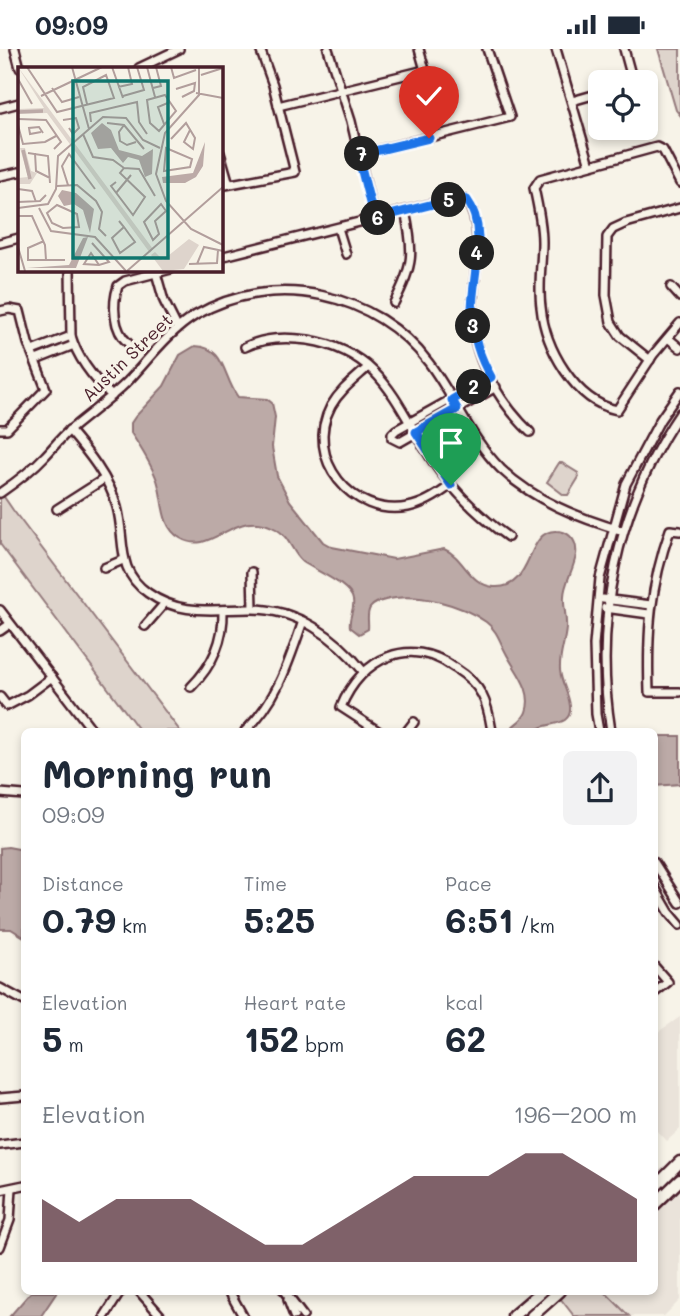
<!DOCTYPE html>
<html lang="en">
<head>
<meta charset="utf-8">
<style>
	body { margin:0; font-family:Mali,sans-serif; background:#f2f2f3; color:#1f2937; height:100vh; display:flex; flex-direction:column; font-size:26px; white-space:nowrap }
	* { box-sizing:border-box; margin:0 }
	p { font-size:23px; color:#747a83 }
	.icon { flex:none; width:38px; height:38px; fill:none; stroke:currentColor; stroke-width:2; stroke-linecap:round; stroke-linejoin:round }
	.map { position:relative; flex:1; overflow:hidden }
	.sheet { position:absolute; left:21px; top:679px; width:637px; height:567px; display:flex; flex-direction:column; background:#fff; border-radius:10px; box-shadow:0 4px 10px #0003 }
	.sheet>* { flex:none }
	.buttons { position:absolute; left:588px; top:21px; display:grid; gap:14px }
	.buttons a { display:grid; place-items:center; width:70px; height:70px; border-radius:10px; background:#fff; box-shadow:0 4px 10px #0003; font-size:35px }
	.pin { position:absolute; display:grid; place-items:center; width:60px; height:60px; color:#fff; margin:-72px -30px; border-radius:50% 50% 50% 0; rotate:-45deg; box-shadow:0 0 7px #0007 }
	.pin .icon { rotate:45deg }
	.km { position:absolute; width:35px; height:35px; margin:-18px; border-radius:50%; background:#222; color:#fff; font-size:19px; line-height:35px; text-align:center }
	.round { display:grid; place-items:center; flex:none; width:74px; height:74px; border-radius:10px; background:#f2f2f3 }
	.headline { display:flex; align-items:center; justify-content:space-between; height:119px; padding:0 21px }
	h1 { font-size:38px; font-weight:800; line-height:52px }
	.stats { display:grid; grid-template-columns:repeat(3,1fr); gap:10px; height:119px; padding:7px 21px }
	.stats div { display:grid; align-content:center }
	.stats b { font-size:35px; font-weight:800 }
	.stats small { font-size:19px; font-weight:400 }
	.stats p { font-size:19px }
	.chart { height:196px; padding:14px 21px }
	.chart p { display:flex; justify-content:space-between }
	.chart svg { width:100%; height:126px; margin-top:7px; fill:#4a1f2b; opacity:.7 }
	.status { display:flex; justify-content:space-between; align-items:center; height:49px; padding:0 35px; background:#fff; direction:ltr }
	.status svg { height:19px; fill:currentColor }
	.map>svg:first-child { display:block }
	.built { fill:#eae3da }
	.green { fill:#ded4cc; stroke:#947a7c; stroke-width:2 }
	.water { fill:#bcaaa7; stroke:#8e7275; stroke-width:2 }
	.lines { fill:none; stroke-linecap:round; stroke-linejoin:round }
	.minor-casing { stroke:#4a1f2b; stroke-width:12 }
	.major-casing { stroke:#4a1f2b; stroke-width:15 }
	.minor { stroke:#f7f3e8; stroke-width:7 }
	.major { stroke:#f7f3e8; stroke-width:10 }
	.route-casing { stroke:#fff; stroke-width:14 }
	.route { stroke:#1a73e8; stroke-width:9 }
	.labels { text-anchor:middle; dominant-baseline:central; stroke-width:6; stroke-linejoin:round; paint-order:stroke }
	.street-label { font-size:18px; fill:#4a1f2b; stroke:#f7f3e8 }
	.inset-river { fill:none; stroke:#bcaaa7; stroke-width:3.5 }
	.inset-road { fill:none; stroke:#b29e9c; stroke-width:2 }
	.view { fill:#0f766e; fill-opacity:0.15; stroke:#0f766e; stroke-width:3.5 }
	.inset-edge { fill:none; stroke:#4a1f2b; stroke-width:3.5 }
</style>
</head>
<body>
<div class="status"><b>09:09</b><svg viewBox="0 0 49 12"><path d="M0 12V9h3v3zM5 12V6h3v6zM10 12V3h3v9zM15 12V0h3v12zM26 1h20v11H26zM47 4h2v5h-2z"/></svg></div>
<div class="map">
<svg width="680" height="1267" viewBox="0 0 680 1267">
	<rect width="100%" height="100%" fill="#f7f3e8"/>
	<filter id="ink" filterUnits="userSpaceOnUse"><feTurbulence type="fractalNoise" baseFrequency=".0143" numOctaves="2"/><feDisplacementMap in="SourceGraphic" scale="14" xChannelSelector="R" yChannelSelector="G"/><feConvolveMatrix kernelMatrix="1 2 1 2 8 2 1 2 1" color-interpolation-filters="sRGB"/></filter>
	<g filter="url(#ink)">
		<!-- built -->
		<g class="built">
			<path d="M680,968V1080L667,1092L655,1079V985Z"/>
			<path d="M680,1138V1251L664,1267H629L605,1243L654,1242L655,1162Z"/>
		</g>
		<!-- green -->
		<g class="green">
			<path d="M658,0H680V66L676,61Z"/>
			<path d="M559,414H562L578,424L579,428L568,446H564L547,433Z"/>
			<path d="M0,442L13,461L180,682H140L0,495Z"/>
			<path d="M567,1243H605L629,1267H574L560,1249Z"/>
		</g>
		<!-- water -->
		<g class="water">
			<path d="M195,297C226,298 223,329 238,348L267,350L272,354L275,368L272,398L277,427L290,452L323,493L332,498L394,510L444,500C464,508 469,536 494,538C534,541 525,481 556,482C561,482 567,484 570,487C587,503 564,529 564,547C563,558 567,568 566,579C565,594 559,606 560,621C561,634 569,644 570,657C572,674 557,674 545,677C540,678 535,682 530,682C524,684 516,683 509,682C513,675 523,672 526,663C534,641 515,622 506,604C500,593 497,581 486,573C461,555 418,544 389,550C382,552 374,553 370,559C366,566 369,573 368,580L359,585L350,578C348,568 355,561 353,551C351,536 316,522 303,513C292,504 290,488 276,480C235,456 213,509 180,489C160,477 164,452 157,431C151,415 141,399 131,384V374L135,368L164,337L180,306Z"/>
			<path d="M655,687H680V735L655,737Z"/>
			<path d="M8,798L24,801V888L11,880H0V799Z"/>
			<path d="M31,1243H57L41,1267H10Z"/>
		</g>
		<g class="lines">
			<defs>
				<g id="minor">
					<path d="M15,0L20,19"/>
					<path d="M328,0L351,72L374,170"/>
					<path d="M556,0L590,116"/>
					<path d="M624,0L633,33"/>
					<path d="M139,19L179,0"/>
					<path d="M572,52L600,44"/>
					<path d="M278,57L425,21L419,0"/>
					<path d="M0,59L19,54"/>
					<path d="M220,104L229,135"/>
					<path d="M358,106L510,68L487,0"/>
					<path d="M0,127L19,123"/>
					<path d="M680,134L663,101L657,98L540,130L534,139C538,157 542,175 542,193C542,214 538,236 541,258C545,298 574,352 617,361L653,306L680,274"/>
					<path d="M220,137L295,123L273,36L260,0"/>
					<path d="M338,179L346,205"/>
					<path d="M0,194L19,189"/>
					<path d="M220,208L455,149L466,151C487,178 472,232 472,264C472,308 499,353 530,383"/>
					<path d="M70,220L71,287C78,311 95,331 112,347"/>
					<path d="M156,224L164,252L177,278"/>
					<path d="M671,238L680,248"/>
					<path d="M394,254C414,216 414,203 405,162"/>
					<path d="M0,262L9,260L20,262L28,294L46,340L7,380H0"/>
					<path d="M668,289L680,299"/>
					<path d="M128,294C113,281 112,255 118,237L125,232L171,220"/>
					<path d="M245,298C265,288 286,288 308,291C389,304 398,365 439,421C459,447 481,469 508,488"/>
					<path d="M32,302L71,287"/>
					<path d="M36,311L74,296"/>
					<path d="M650,311L620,287L611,273L606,246L607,188L613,180L626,174L680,159"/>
					<path d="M368,318C355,330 340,341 331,357C303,409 353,469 408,458C424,455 438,446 451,436"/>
					<path d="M491,328L396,381L392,385V389L400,393L496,338"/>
					<path d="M69,381C87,402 110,430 117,458C126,491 115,521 148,544C180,567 213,560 250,560C296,559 336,588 363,622"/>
					<path d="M0,444C16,433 32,421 45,407C54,398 61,388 71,380C90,364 110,350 128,332C150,309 168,283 196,266C274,221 376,243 429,314C455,349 470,389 501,420C535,452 579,469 623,482"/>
					<path d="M57,460L104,430"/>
					<path d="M680,482L670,481C650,538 647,582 649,643H680"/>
					<path d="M104,519L123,511"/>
					<path d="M252,523L253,559"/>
					<path d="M603,550L651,556"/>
					<path d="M605,559L649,565"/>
					<path d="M0,561L93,682"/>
					<path d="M145,577L164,555"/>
					<path d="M0,582L10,575"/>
					<path d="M191,638C213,616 224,592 223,561"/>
					<path d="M0,648L7,657L28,646L52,628"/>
					<path d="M245,682C277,652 289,613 303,572"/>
					<path d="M378,682L341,658C361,609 409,586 455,619C466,626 476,634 482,646C488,657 490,670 492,682"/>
					<path d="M407,682L414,673"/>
					<path d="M599,682L596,665L594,596L600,529L626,435L660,371L680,342"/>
					<path d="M611,682C593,572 617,457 680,364"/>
					<path d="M0,744L24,746"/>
					<path d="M654,813L680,854"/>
					<path d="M654,837L669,863L680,876"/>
					<path d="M654,917L668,933L654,944"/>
					<path d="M0,939L24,952"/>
					<path d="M0,1049L24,1047"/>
					<path d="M0,1096L24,1093"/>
					<path d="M0,1141L24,1136"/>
					<path d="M0,1198L10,1171L12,1139"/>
					<path d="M139,1242L161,1267"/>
					<path d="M229,1242L243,1267"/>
					<path d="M284,1242L303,1267"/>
					<path d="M288,1251L294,1267"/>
					<path d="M105,1267L121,1242"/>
				</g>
				<g id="major">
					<path d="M654,1139L680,1113"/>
					<path d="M654,1156L680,1131"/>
					<path d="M513,1267L542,1242"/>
					<path d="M532,1267L560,1242"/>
				</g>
			</defs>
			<!-- minor casing -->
			<use href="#minor" class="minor-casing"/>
			<!-- major casing -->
			<use href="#major" class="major-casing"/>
			<!-- minor -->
			<use href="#minor" class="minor"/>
			<!-- major -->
			<use href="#major" class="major"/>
		</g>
	</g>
	<g class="lines" filter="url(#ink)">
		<defs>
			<path id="route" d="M429,89L358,106L374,170L457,149L467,151C489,180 471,232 472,265C473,288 480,309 491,328L452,351L457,360L416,383L451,436"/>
		</defs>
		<!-- route casing -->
		<use href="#route" class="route-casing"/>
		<!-- route -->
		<use href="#route" class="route"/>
	</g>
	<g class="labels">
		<!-- street labels -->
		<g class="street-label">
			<text transform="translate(127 308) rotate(-44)">Austin Street</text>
		</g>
	</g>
	<!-- overview -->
	<g transform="translate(18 18)">
		<rect width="205" height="205" fill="#f7f3e8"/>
		<path d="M0,0L135,182L132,186L29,46L0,47V42L26,41ZM2,81H7L13,104L19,106L12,117H0V111L10,110ZM171,172L181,178L166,202L145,204L133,188L137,185L145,193Z" fill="#ded4cc"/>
		<path d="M84,56L93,63L101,83L124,89L135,82L134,107L127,110L121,93L110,90L105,96L93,81L80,82L73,66ZM187,75L185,99L178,110L167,116H145L144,110L175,106ZM44,123L58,126L76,142L72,166L65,143L56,137L46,139L40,129ZM70,170L58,201H9L51,198L65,171Z" fill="#bcaaa7"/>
		<path class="inset-river" d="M0,45L25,44M5,83L12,112"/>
		<path class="inset-road" d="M9,0L39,45L96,31L88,8L65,20L69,37M54,0L71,62M94,0L105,31M129,0L137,30M153,0L156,11L178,3M181,0V28L147,66L138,107L148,134L173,162L205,178M183,8L205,1M0,12L14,37M100,20L114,17L110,0M34,21L44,35L61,30M135,21L143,19L138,0M158,22L177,16L176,24L164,30M178,26L205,31M147,28L158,44L141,64L132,56L129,33ZM23,29L84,0M105,29L126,23L119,0M0,52L28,53L43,75L36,82M45,53L58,51L61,61L55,67L51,61M73,55L72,46L119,35L121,55L129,67M89,56L106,58L126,82M146,57L140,40L152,35M0,58L5,77L27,75L38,69M106,58L101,65L102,74L109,78L118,75M23,65L12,67L11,61L21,60L25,66M65,67L75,90L95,93L106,101M153,72L168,56L177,71L175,82L166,75L172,63M148,81L174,92L172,100L146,104ZM10,86L30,89L32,116M17,86L18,104L32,111M98,115L93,119L115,148L127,130L102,106L106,101L121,102L137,129M50,118L44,99L51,87L77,122M39,119L59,118L78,134L84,145L81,162L88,169M0,122L14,124L18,135M98,126L113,108M0,135L22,134L28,128M143,137L148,144L137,154L141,167L135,173L126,155ZM39,138L59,147L61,160L45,161L34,156L29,146ZM0,141L30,137L38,122L40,89L85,50L108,51L125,73L142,81M21,141L33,164L77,170L108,204M0,149H14L27,178L28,193M101,154L106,160L111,167L117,175L102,186L94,171L106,160M26,174L10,181V193H47M74,176L91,195L81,198L66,197L73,186L81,198M0,180L7,204M171,197L199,196L200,183M179,197L186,180L205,184M109,204L205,120"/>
		<path class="view" d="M55,14H150V191H55Z"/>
		<rect width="205" height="205" class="inset-edge"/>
	</g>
</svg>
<div class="buttons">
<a><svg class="icon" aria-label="locate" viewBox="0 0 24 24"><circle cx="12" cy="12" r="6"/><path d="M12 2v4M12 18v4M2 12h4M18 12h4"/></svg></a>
</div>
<div class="pin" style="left:451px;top:436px;background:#1e9e55"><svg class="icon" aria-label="arrive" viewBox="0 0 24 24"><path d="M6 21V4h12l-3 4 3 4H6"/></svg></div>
<div class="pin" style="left:429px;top:89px;background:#d93025"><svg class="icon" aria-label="check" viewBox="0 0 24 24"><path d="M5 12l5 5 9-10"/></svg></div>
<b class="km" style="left:474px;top:338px">2</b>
<b class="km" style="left:473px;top:277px">3</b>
<b class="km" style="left:477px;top:204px">4</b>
<b class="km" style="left:449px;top:151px">5</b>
<b class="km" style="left:378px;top:169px">6</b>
<b class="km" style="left:362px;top:105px">7</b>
<section class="sheet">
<div class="headline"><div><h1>Morning run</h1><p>09:09</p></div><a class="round"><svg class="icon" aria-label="share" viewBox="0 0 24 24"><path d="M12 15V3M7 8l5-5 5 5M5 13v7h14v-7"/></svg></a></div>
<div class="stats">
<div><p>Distance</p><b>0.79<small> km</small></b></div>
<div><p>Time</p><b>5:25</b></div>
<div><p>Pace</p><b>6:51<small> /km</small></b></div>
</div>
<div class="stats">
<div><p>Elevation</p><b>5<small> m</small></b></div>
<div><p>Heart rate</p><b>152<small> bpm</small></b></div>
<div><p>kcal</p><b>62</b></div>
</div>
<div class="chart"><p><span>Elevation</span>196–200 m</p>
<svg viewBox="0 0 160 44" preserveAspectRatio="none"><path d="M0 44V22L10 30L20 22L30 22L40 22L50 30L60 38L70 38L80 30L90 22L100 14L110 14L120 14L130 6L140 6L150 14L160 22V44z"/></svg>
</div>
</section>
</div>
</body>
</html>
